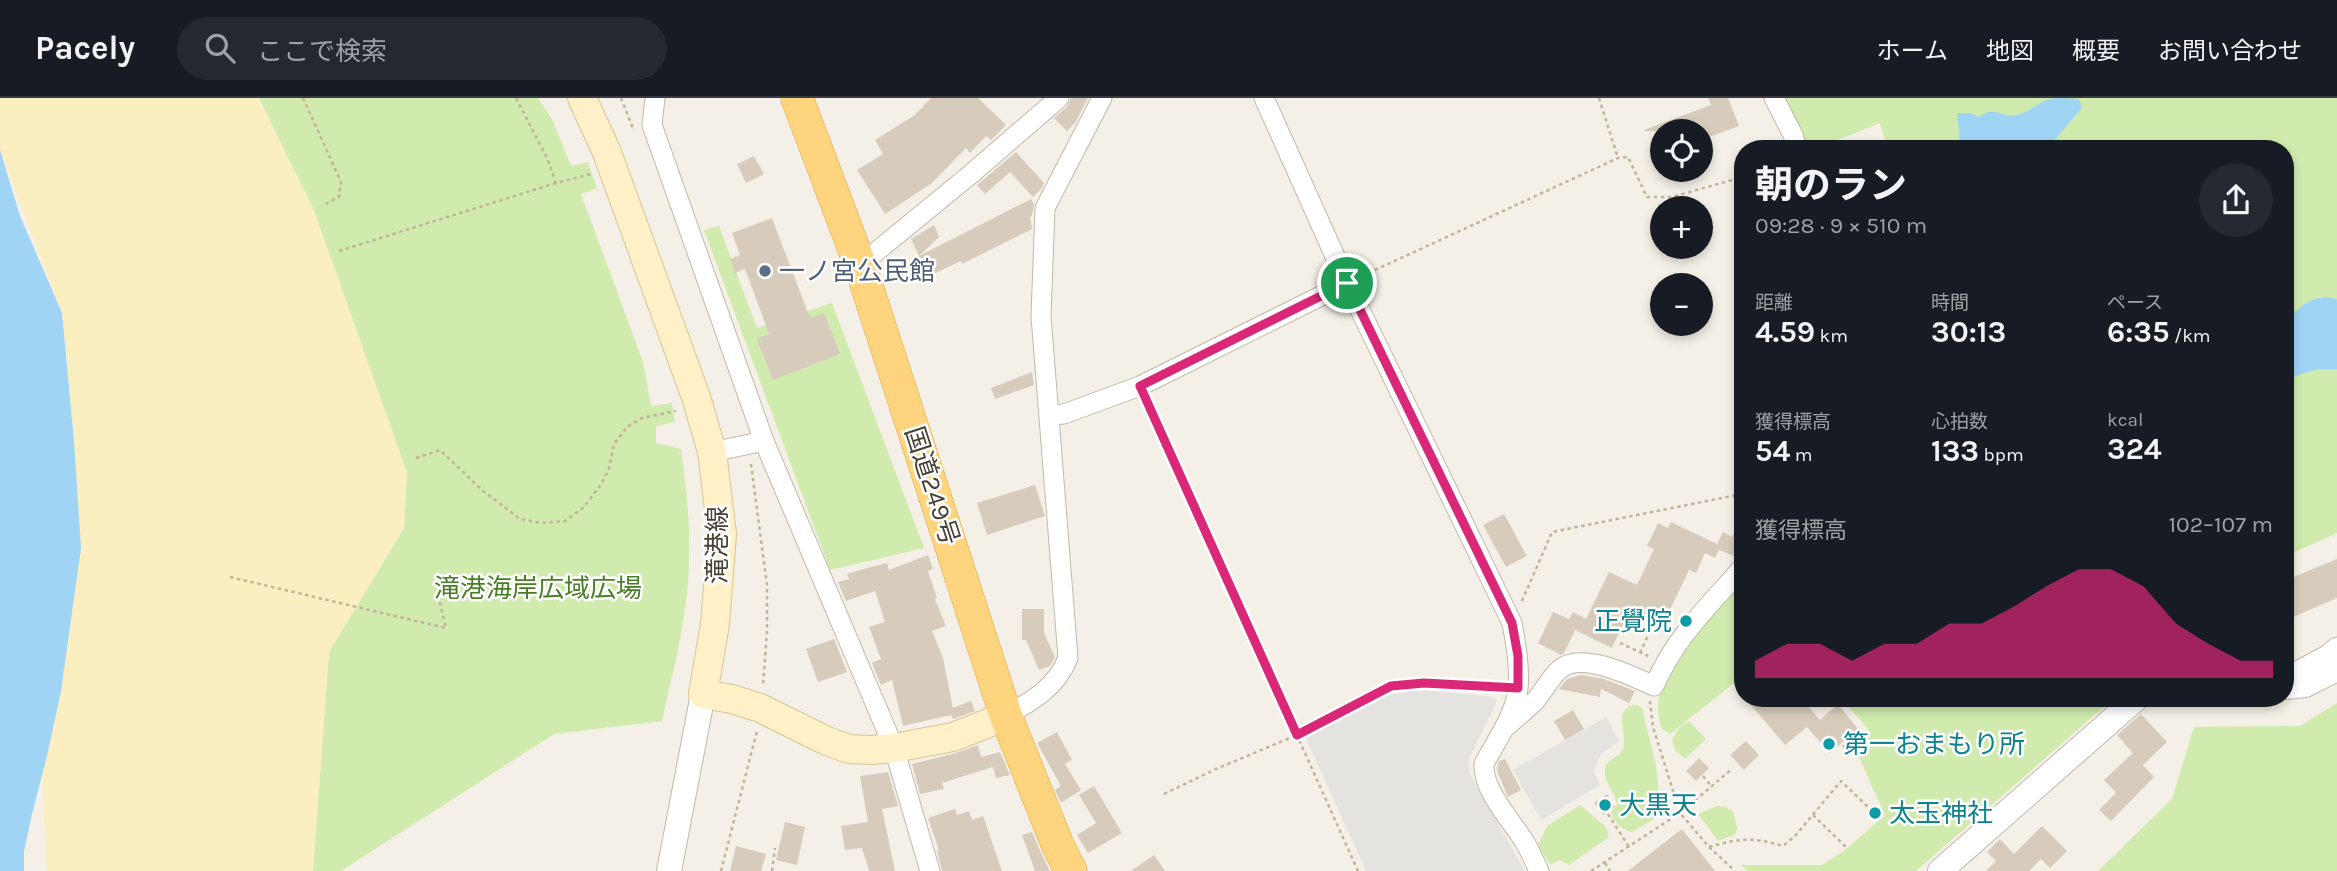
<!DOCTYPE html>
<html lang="ja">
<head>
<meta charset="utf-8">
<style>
	body { margin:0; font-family:Karla,"Noto Sans JP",sans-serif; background:#242831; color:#f1f3f6; height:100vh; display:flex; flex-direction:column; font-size:26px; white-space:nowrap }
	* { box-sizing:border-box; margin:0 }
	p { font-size:23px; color:#9ea1a6 }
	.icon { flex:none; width:38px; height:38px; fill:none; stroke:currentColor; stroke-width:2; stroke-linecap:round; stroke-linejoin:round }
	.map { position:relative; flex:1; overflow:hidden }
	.panel { position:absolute; left:1734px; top:42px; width:560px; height:567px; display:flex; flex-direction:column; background:#171b24; border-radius:28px; box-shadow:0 4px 10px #0003 }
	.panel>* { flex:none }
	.controls { position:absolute; left:1650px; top:21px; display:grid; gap:14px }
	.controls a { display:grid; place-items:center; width:63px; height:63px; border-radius:50%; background:#171b24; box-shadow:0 4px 10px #0003; font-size:35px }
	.pin { position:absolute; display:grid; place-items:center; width:60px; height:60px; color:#fff; margin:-30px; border:4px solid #fff; border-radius:50%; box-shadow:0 2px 7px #0007 }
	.round { display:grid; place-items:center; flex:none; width:74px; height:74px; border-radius:37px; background:#242831 }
	.headline { display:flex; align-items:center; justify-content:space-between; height:119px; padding:0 21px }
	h1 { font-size:38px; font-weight:700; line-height:52px }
	.stats { display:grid; grid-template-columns:repeat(3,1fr); gap:10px; height:119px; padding:7px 21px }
	.stats div { display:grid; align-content:center }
	.stats b { font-size:30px; font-weight:700 }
	.stats small { font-size:19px; font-weight:400 }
	.stats p { font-size:19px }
	.chart { height:196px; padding:14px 21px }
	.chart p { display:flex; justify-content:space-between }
	.chart svg { width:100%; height:126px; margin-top:7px; fill:#db2777; opacity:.7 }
	header { display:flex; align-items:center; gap:42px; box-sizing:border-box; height:98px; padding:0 35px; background:#171b24; border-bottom:2px solid #363941 }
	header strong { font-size:33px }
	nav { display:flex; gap:38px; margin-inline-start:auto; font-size:24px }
	.search { width:490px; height:63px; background:#242831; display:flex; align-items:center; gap:18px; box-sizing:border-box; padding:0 24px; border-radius:38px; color:#9ea1a6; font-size:26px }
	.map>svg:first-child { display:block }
	.green { fill:#d0ebad }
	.sand { fill:#fbeec1 }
	.parking { fill:#e5e3df }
	.water { fill:#a0d4f5 }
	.building { fill:#d7ccbc }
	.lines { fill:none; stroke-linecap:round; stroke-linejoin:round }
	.minor-casing { stroke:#c1b8a9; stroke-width:21 }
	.tertiary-casing { stroke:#c1b8a9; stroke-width:26 }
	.secondary-casing { stroke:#d7c594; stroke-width:30 }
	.trunk-casing { stroke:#e7a02f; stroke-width:33 }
	.path { stroke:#c3b499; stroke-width:2.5; stroke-dasharray:3.5 3.5; stroke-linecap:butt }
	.minor { stroke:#fff; stroke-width:19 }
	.tertiary { stroke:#fff; stroke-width:24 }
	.secondary { stroke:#fff0c7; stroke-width:28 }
	.trunk { stroke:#ffd47f; stroke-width:32 }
	.route-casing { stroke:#fff; stroke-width:14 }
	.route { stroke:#db2777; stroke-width:9 }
	.service-dot { fill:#5c6f8a; stroke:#fff; stroke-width:2.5 }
	.culture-dot { fill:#0f9aa8; stroke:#fff; stroke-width:2.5 }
	.labels { text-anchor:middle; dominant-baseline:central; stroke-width:5; stroke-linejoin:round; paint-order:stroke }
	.service-label { font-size:26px; fill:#4e5e75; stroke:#fff; text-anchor:start }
	.street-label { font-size:26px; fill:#484135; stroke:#fff }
	.park-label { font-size:26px; fill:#487e25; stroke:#fff }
	.culture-label { font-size:26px; fill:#0d838f; stroke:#fff; text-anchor:start }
</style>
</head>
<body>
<header>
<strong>Pacely</strong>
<div class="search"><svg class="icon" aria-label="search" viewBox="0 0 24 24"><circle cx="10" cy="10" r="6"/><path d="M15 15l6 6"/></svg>ここで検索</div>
<nav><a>ホーム</a><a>地図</a><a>概要</a><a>お問い合わせ</a></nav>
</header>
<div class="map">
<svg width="2337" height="773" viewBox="0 0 2337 773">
	<rect width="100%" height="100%" fill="#f5f0e7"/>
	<!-- green -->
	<g class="green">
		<path d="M259,0H538L552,21L571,68L588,64L597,90L581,96L643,264L651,308L672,305L675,324L656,328V345L681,351C686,387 690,422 689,458C689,512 674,571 662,623L554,636L341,773H313L329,554L404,430L407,375L314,113Z"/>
		<path d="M1779,0H2337V435L2286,458V51H1888L1880,25L1815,51H1807Z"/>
		<path d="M719,128L757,230L832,205L924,450L830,472L704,132Z"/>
		<path d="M1743,481V578L1670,636L1662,631C1642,575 1709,518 1743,481Z"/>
		<path d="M1841,600H2114L1916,773H1747L1741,767H1822L1845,752L1885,717L1859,659L1863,647L1869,639L1868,631Z"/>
		<path d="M2337,605V773H2098L2172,701L2194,629L2300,628Z"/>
		<path d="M1632,607H1638L1642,610L1656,667L1661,712L1654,721L1632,734C1622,732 1613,723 1611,714L1617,707C1616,694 1603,685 1605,671C1607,660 1619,660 1623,651C1628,636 1613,614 1632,607Z"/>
		<path d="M1689,623L1706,641L1686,660H1684L1675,652L1672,642L1678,631Z"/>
		<path d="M1580,707L1606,729L1609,739L1569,767L1560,762L1550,766L1538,748L1547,728Z"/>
		<path d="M1717,708L1726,709L1733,713L1737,729L1736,736L1718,743L1698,716Z"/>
	</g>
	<!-- sand -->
	<path class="sand" d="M0,0H258L314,112L407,375L404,429L329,554L313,773H47L42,678L61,593L69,524L74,343L62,215L0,52Z"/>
	<!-- parking -->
	<g class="parking">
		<path d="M1422,592L1495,599L1496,605L1468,663L1470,676L1525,773H1366L1302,632L1391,596Z"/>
		<path d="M1606,619L1619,643L1601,656L1594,673L1600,687L1541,722L1513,672Z"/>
	</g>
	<!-- water -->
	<g class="water">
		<path d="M2057,0L2079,1L2082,10L2047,51H1961L1957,15H1970L1979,19C1996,7 2000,20 2016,17C2029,15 2038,2 2057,0Z"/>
		<path d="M0,52L20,118L62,215L74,343L81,450L61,593L47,658L32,716L24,753V773H0Z"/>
		<path d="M2326,199L2337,201V271H2317L2286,281V224C2298,210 2306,201 2326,199Z"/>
	</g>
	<!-- building -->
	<g class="building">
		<path d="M931,0H978L1006,27L991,42L986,38L970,55L966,50L932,85L885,116L857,72L883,56L875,42L915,17Z"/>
		<path d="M1071,0H1088L1075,25L1067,33L1054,20L1067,9Z"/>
		<path d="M1708,0H1728L1739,28L1701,42V33H1645L1644,32L1711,7Z"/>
		<path d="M1016,54L1044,85L1041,91L1033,99L1010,74L985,96L977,87Z"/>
		<path d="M754,58L764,76L746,85L737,66Z"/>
		<path d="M1031,101L1034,106L1032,118L1030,119L1032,131L962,166L961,163L929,178L919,158Z"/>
		<path d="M772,120L810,220L824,215L840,256L773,282L757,241L769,236L745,171L735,175L730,161L740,157L732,135Z"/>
		<path d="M934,127L939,139L919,158L911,141Z"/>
		<path d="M1032,274L1034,287L995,301L991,290Z"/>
		<path d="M1035,387L1045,418L987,437L977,405Z"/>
		<path d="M1504,416L1527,458L1506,469L1483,427Z"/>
		<path d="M1743,417V457L1736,459L1719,452L1715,460L1705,455L1696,475L1689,472L1663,526L1645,519L1640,531L1624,524L1612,550L1575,532L1564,555L1561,557L1538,545L1553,514L1569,521L1573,514L1586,521L1609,474L1637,487L1654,451L1647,448L1658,425L1668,430L1671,424L1717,446L1723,434L1732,439Z"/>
		<path d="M928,457L933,471L928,473L937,500L935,501L946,528L932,533L943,560L953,610L971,603L975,613L953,621L951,617L903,628L892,582L881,587L872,565L881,561L869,529L885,524L875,493L846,503L838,484L849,481L847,476L867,470L887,465L889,472Z"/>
		<path d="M2337,461V500L2286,522V482Z"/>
		<path d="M1022,511H1044V535L1055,559L1050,568L1039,572L1026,542H1022Z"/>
		<path d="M834,541L847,574L818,584L806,551Z"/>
		<path d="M1581,577L1604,581L1635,593L1629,605L1601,591L1600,599L1559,591L1567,581Z"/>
		<path d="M1745,600H1764L1773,609L1782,600H1801L1820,622L1838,606L1858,631L1830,655L1807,629L1785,647Z"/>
		<path d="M1573,612L1584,631L1565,642L1554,623Z"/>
		<path d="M2141,616L2167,644L2143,667L2154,679L2111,723L2099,712L2116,695L2104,682L2133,655L2117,637Z"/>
		<path d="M1057,634L1072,662L1065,666L1081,692L1061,705L1055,692L1061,688L1037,645Z"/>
		<path d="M1746,643L1759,657L1744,672L1730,657Z"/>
		<path d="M978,647L981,659L1000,654L1010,677L996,680L993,669L942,685L944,691L920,696L912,666L956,655Z"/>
		<path d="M1699,660L1709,670L1696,683L1686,673Z"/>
		<path d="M1505,661L1521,692L1508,699L1497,673L1499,663Z"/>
		<path d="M888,674L898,708L882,711L895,773H869L862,750L845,752L841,728L868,724L860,678Z"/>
		<path d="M1094,688L1122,735L1088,755L1077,737L1096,725L1079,697Z"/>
		<path d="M1607,696L1615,709L1603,717L1594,705Z"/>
		<path d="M955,711L957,717L969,713L972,722L983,718L1002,773H942L937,752H939L928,720Z"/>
		<path d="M785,724L805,729L797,767L776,762Z"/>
		<path d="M2042,728L2067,753L2050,770L2041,761L2029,773H1986L1996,763L1987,754L2000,741L2014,756Z"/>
		<path d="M1682,731L1715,773H1628Z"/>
		<path d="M1032,734L1041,755L1050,773H1035L1022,737Z"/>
		<path d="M736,748L766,756L761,773H730Z"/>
		<path d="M1154,757L1165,773H1131Z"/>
	</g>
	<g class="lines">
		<defs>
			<g id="minor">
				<path d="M655,0L652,27L764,343L894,650L930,773"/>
				<path d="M1264,0L1347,185L1512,525C1516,547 1520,569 1518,591C1515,617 1496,643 1484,666C1482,691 1511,722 1524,743C1530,752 1534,763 1539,773"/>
				<path d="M1774,0L1793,37L1797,51"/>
				<path d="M860,167L971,76L1059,0"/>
				<path d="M1050,317L1064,316L1140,288L1347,185"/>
				<path d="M712,354L764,343"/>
				<path d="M2286,579L2327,557L2337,549"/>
				<path d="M1006,618C1033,602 1056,590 1068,560L1041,218L1045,110L1102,0"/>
				<path d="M1507,628C1517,619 1527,611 1536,602C1544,592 1551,579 1560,571C1582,553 1632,578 1654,588C1676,538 1708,509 1743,469"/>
			</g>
			<g id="tertiary">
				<path d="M2286,589L2305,587L2337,571"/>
				<path d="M669,773L703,596"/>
				<path d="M1940,773L2137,600"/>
			</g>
			<path id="secondary" d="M582,0L606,52L696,299L712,354L722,436L715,526L703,596L732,601L760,610L827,643L849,651L872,652L894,650L953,639L1006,618"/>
			<path id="trunk" d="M797,0L860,167L1006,618L1058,748L1071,773"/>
		</defs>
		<!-- minor casing -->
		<use href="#minor" class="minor-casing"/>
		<!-- tertiary casing -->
		<use href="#tertiary" class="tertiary-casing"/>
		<!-- secondary casing -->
		<use href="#secondary" class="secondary-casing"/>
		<!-- trunk casing -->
		<use href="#trunk" class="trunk-casing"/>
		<!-- path -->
		<g class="path">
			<path d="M303,0L341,84L339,99L322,108"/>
			<path d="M516,0L547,60L556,85L591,76"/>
			<path d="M621,0L634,33"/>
			<path d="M1599,0L1618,60"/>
			<path d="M339,153L556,85"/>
			<path d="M1362,178L1618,60L1628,59L1647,99H1672L1732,82L1743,85"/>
			<path d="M1147,304L1358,773"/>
			<path d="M416,360L440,352L482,392L520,421L541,425L565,423L584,409L600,388L609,371L614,346L627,329L642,320L676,313"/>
			<path d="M751,366L767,487V533L763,589"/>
			<path d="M230,479L446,530L437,492"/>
			<path d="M1522,503L1552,434L1737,397L1743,406"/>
			<path d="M1653,515L1672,524"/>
			<path d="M1620,545L1648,558"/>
			<path d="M1640,555L1663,504"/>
			<path d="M1650,603L1653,629L1680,715L1709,749L1735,773"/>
			<path d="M1843,649L1848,645"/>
			<path d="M1703,678L1712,689"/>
			<path d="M1164,696L1216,671L1297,637L1391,588L1424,585L1501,590"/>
			<path d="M1608,716L1629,749"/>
			<path d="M1813,717L1848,751"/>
			<path d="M1709,749C1739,740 1753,739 1783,748L1795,738L1841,683L1870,711"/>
			<path d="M1605,765L1610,773"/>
			<path d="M721,773L757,633"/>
			<path d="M772,773L775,750"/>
			<path d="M1591,773L1680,715L1732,671"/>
		</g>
		<!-- minor -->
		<use href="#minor" class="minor"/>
		<!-- tertiary -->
		<use href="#tertiary" class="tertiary"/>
		<!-- secondary -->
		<use href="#secondary" class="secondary"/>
		<!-- trunk -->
		<use href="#trunk" class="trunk"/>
	</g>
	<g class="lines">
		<defs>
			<path id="route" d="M1347,185L1512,525L1518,558V590L1424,585L1391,588L1297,637L1140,288Z"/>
		</defs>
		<!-- route casing -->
		<use href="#route" class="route-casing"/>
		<!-- route -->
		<use href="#route" class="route"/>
	</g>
	<!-- markers -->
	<circle class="service-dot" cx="765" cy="173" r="7"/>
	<g class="culture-dot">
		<circle cx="1686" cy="523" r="7"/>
		<circle cx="1829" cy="646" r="7"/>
		<circle cx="1605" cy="707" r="7"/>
		<circle cx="1875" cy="715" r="7"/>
	</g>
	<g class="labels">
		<!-- service labels -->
		<g class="service-label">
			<text x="779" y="173">一ノ宮公民館</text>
		</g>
		<!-- street labels -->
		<g class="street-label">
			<text transform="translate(932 388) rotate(72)">国道249号</text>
			<text transform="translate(717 447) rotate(-90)">滝港線</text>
		</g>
		<!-- park labels -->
		<g class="park-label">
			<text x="538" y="490">滝港海岸広域広場</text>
		</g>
		<!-- culture labels -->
		<g class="culture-label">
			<text x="1672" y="523" text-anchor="end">正覺院</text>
			<text x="1843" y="646">第一おまもり所</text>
			<text x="1619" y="707">大黒天</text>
			<text x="1889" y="715">太玉神社</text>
		</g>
	</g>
</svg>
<div class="controls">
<a><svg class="icon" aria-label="locate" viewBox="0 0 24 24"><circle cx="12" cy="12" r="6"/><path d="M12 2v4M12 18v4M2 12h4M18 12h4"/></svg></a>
<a>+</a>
<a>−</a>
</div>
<div class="pin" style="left:1347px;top:185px;background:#1e9e55"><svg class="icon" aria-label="arrive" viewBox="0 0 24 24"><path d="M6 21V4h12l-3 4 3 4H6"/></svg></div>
<section class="panel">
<div class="headline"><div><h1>朝のラン</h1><p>09:28 · 9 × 510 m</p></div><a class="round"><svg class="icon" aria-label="share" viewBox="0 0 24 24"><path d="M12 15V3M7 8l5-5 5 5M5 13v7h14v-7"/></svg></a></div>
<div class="stats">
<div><p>距離</p><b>4.59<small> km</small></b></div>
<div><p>時間</p><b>30:13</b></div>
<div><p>ペース</p><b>6:35<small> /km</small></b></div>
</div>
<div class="stats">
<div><p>獲得標高</p><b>54<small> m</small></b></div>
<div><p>心拍数</p><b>133<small> bpm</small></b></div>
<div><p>kcal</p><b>324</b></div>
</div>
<div class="chart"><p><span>獲得標高</span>102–107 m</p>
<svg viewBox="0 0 160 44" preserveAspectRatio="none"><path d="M0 44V38L10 32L20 32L30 38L40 32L50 32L60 25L70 25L80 19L90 12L100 6L110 6L120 12L130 25L140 32L150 38L160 38V44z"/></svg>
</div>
</section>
</div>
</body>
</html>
